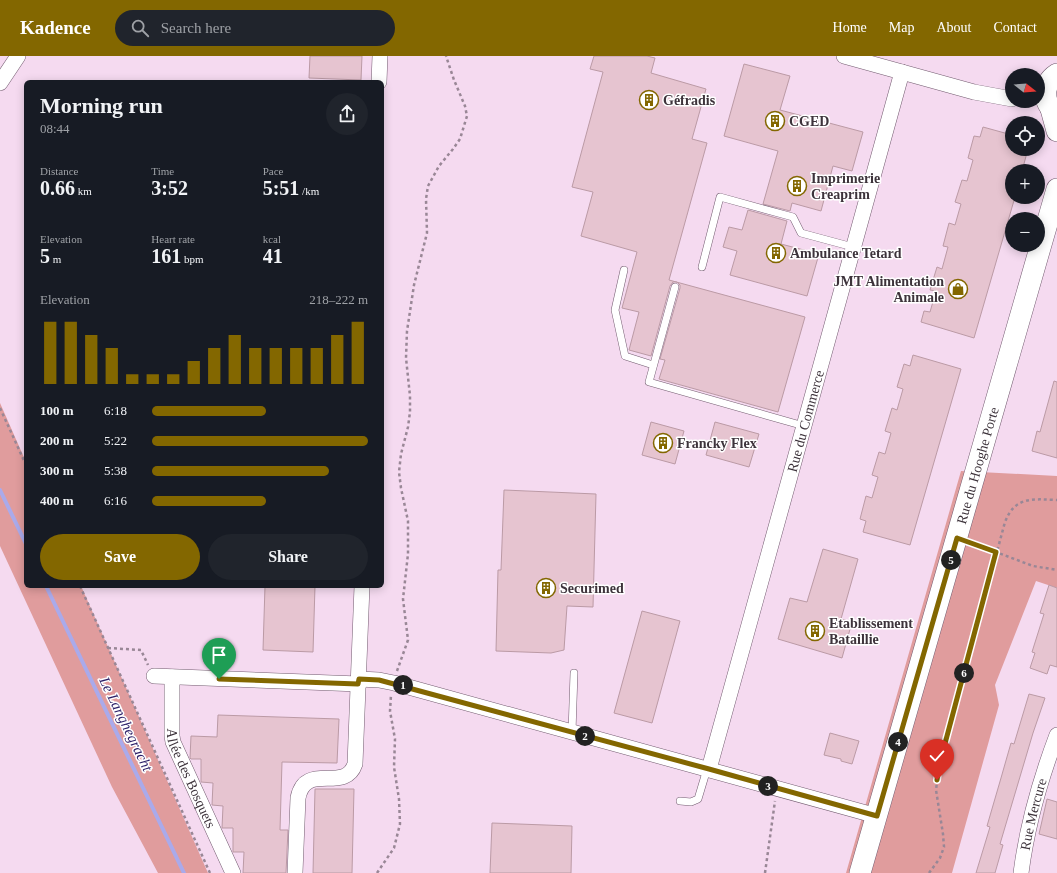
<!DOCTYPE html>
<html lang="en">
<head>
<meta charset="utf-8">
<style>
	body { margin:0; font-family:"Times New Roman",serif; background:#20242c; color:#f1f3f6; height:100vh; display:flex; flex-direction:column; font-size:15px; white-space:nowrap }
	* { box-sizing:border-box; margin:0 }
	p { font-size:13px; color:#9ea1a6 }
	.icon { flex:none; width:22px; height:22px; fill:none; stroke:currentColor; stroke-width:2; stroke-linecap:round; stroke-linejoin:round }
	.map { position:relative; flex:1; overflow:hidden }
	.side { position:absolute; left:24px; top:24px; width:360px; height:508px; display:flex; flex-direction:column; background:#171b24; border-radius:6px; box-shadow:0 2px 10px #0003 }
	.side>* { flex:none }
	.needle { width:26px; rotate:107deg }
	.controls { position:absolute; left:1005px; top:12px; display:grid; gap:8px }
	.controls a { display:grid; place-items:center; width:40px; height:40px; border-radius:50%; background:#171b24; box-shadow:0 2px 10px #0003; font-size:20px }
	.pin { position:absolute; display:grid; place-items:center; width:34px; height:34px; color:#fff; margin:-41px -17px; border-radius:50% 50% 50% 0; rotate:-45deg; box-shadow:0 0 4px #0007 }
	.pin .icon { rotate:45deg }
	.km { position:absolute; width:20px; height:20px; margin:-10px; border-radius:50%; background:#222; color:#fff; font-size:11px; line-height:20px; text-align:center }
	.round { display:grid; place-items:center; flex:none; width:42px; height:42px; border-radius:21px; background:#20242c }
	.headline { display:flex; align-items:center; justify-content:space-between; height:68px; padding:0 16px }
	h1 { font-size:22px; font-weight:600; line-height:30px }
	.figures { display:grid; grid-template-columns:repeat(3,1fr); gap:6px; height:68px; padding:4px 16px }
	.figures div { display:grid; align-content:center }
	.figures b { font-size:20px; font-weight:600 }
	.figures small { font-size:11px; font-weight:400 }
	.figures p { font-size:11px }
	.chart { height:112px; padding:8px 16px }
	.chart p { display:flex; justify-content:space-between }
	.chart svg { width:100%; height:72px; margin-top:4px; stroke:#836700; stroke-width:6 }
	.action { display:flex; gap:8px; margin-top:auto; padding:8px 16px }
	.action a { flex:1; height:46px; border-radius:24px; background:#836700; color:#fff; font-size:16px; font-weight:600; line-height:46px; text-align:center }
	.action a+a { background:#20242c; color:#f1f3f6 }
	ul { padding:0 16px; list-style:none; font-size:13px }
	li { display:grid; grid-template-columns:64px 48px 1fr; align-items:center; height:30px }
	li i { height:10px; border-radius:5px; background:#836700 }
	header { display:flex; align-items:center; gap:24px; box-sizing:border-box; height:56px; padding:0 20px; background:#836700; color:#fff }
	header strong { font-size:19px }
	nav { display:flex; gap:22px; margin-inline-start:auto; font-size:14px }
	.search { width:280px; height:36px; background:#20242c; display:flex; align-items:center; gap:10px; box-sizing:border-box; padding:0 14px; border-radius:22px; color:#9ea1a6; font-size:15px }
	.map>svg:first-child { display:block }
	.green { fill:#e09c9d }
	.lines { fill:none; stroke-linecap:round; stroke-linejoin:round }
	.stream { stroke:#aaaaeb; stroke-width:4 }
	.building { fill:#e6c4d0; stroke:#bb9aa5 }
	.lane-casing { stroke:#735c70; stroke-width:8 }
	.street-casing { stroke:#735c70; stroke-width:16 }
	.secondary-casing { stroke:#735c70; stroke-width:22 }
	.path { stroke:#998796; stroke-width:2.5; stroke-dasharray:3 3; stroke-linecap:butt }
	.lane { stroke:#fff; stroke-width:7 }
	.street { stroke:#fff; stroke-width:15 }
	.secondary { stroke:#fff; stroke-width:21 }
	.route-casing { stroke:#fff; stroke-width:8 }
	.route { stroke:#836700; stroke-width:5 }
	.labels { text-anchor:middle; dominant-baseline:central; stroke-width:3; stroke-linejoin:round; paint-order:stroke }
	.poi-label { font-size:14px; font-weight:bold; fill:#3d333b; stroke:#fff; text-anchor:start }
	.street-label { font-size:14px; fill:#3d333b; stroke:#fff }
	.water-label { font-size:15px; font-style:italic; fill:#2a1d66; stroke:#fff }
</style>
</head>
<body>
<header>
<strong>Kadence</strong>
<div class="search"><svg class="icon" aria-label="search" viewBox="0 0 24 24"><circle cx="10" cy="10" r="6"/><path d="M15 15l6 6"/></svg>Search here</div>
<nav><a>Home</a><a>Map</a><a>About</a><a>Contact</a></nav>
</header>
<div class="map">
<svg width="1057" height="817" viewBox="0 0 1057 817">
	<rect width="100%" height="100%" fill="#f5daf0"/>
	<!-- green -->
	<g class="green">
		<path d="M0,347L26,406V530H81L208,817H158L112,731L0,490Z"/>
		<path d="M961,415L1057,420V532L1036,525L995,629L999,649L952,817H846Z"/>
	</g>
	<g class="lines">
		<!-- stream -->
		<g class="stream">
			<path d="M0,434L26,488"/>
			<path d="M46,530L184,817"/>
		</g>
	</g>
	<!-- building -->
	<g class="building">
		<path d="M310,0H362L361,24L309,22Z"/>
		<path d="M594,0H647L655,2L651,17L706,33L692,83L707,87L669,224L805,261L778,356L659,323L665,304L660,303L680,232V229L677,226H673L670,230L651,300L629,294L639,256L622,252L637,196L581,180L593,136L572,131L603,16L590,13Z"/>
		<path d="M744,8L790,20L780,54L863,76L852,115L833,110L821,155L792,147L790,155L763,148L778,95L724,80Z"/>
		<path d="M983,71L1012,79V93H1028L1022,115H1012V141H1015L974,282L921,266L924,255L930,256L936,235L930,234L937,211L942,213L948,191L943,190L949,167L955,169L961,148L955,146L962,124L967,125L973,104L968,102L974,80L980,81Z"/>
		<path d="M748,154L787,165L781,188L819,198L807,240L730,219L737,195L723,191L729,171L742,174Z"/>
		<path d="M913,299L961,313L910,489L863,476L866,465L860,463L866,440L872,442L878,421L872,419L879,396L885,398L891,377L885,375L892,352L897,354L903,333L897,331L904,308L910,310Z"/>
		<path d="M1054,325L1057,326V402L1032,395L1037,375L1040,376Z"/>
		<path d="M651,366L684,375L675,408L642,399Z"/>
		<path d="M715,366L759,378L749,411L706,399Z"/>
		<path d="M504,434L596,438L593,551L567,550L564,594L551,597L496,595L498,514H501Z"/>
		<path d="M823,493L858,503L841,563L852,566L842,602L778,583L790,542L807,546Z"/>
		<path d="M1049,529L1057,532V611L1050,609L1047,618L1030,612L1035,597L1032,596L1044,558L1040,557Z"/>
		<path d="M265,530H315L313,596L263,594Z"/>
		<path d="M642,555L680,565L652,667L614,657Z"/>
		<path d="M1029,638L1045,642L1033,677L1000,788L1003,789L995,817H976L990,771L987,770L1001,722L1011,687L1014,688Z"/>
		<path d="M218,659L339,663L337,707L282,706L280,774H288L286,817H243L244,796H233V772H222L223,750L212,749L213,727L201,726V703H191L190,702L191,680L217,681Z"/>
		<path d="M830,677L859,685L852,708L841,705V703L824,699Z"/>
		<path d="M315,733H354L352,817H313Z"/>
		<path d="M1047,743L1057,746V783L1039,778Z"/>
		<path d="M492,767L572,770L571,817H490Z"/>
	</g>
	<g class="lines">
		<defs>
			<g id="lane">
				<path d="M702,211L720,141L793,161L801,177L853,191"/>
				<path d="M624,214L615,254L625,300L653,309"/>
				<path d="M675,231L649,326L804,370"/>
				<path d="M572,676L574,617"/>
				<path d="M680,745L691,746L698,743L707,713"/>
			</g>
			<g id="street">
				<path d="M844,0L974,36L1012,43"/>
				<path d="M379,26L380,0"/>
				<path d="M0,27L18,0"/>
				<path d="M154,620L359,628"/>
				<path id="s1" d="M172,621V680L173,686L233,817"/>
				<path d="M359,623L379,624L394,627L877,760"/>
				<path id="s2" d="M709,713L902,16"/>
				<path d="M295,817L298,742C305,705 345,738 355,708L362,530"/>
				<path id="s3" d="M1021,817C1027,770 1040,724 1057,679"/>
			</g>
			<g id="secondary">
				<path d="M1057,18C1042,28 1042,48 1057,57"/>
				<path d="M1051,53L1057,75"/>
				<path id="s4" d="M860,817L1057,133"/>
			</g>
		</defs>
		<!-- lane casing -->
		<use href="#lane" class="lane-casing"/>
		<!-- street casing -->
		<use href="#street" class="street-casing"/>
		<!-- secondary casing -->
		<use href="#secondary" class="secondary-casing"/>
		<!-- path -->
		<g class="path">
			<path d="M0,352L26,409"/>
			<path d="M972,487L1033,510L1057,514"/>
			<path d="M80,530L210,817"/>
			<path d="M108,592L141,594L148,609"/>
			<path d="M397,615L408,584L403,543L408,498V465L401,432L399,416L401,398L408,371L410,356V340L406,302L407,275L414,229L427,177L426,143L428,130L439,110L453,93L460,83L467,60L465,50L454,24L446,0"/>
			<path d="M377,817L394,792L400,768L399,743L394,711L395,683L390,655L391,639"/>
			<path d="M765,817L775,745"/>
			<path d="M929,817L940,802L944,791L943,778L936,734L939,710L1005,466C1015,440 1033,443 1057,444"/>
		</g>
		<!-- lane -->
		<use href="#lane" class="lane"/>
		<!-- street -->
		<use href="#street" class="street"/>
		<!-- secondary -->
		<use href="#secondary" class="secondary"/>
	</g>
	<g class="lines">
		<defs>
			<path id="route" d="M219,623L358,628L359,623L379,624L709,713L877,760L957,482L996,496L939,710L937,724"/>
		</defs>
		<!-- route casing -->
		<use href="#route" class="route-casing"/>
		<!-- route -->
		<use href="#route" class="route"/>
	</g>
	<!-- icons -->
	<defs>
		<symbol id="building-ring" viewBox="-11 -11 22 22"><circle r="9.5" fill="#fff" stroke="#836700" stroke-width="1.5"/><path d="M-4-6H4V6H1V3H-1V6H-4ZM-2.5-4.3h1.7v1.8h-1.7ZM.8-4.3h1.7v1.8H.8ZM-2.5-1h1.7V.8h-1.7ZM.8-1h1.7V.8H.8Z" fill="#836700"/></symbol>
		<symbol id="shop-ring" viewBox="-11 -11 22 22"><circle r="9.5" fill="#fff" stroke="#836700" stroke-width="1.5"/><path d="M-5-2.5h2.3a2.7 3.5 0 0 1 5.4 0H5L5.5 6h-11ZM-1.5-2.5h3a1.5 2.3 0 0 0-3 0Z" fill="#836700"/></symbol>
	</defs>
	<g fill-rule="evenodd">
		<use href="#building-ring" x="638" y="33" width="22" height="22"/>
		<use href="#building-ring" x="764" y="54" width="22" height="22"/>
		<use href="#building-ring" x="786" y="119" width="22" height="22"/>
		<use href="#building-ring" x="765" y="186" width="22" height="22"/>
		<use href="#shop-ring" x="947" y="222" width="22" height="22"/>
		<use href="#building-ring" x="652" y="376" width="22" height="22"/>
		<use href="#building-ring" x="535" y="521" width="22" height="22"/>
		<use href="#building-ring" x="804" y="564" width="22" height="22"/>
	</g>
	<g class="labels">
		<!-- poi labels -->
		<g class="poi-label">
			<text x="663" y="44">Géfradis</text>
			<text x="789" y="65">CGED</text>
			<text x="811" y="122">Imprimerie<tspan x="811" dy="16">Creaprim</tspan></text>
			<text x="790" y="197">Ambulance Tetard</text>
			<text x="944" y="225" text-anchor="end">JMT Alimentation<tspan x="944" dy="16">Animale</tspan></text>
			<text x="677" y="387">Francky Flex</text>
			<text x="560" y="532">Securimed</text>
			<text x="829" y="567">Etablissement<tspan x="829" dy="16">Bataillie</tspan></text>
		</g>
		<!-- street labels -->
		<g class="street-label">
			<text stroke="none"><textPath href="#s2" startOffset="361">Rue du Commerce</textPath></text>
			<text stroke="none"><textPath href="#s4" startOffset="424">Rue du Hooghe Porte</textPath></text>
			<text stroke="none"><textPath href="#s1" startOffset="105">Allée des Bosquets</textPath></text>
			<text stroke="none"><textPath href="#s3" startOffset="60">Rue Mercure</textPath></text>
		</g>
		<!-- water labels -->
		<g class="water-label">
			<text transform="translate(126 668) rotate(64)">Le Langhegracht</text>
		</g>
	</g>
</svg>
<div class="controls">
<a><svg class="needle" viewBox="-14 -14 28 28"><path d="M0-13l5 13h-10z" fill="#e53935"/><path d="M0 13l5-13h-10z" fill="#9ea1a6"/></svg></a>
<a><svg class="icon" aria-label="locate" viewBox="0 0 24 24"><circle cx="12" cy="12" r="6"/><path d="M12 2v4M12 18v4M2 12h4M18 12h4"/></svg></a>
<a>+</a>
<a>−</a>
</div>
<div class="pin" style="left:219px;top:623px;background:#1e9e55"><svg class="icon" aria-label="arrive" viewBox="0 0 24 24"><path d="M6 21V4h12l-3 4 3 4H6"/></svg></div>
<div class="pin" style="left:937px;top:724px;background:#d93025"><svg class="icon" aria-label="check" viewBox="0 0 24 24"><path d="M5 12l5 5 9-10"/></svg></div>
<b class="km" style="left:403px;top:629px">1</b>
<b class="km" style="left:585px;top:680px">2</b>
<b class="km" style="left:768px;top:730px">3</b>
<b class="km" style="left:898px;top:686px">4</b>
<b class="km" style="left:951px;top:504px">5</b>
<b class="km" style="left:964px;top:617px">6</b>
<section class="side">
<div class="headline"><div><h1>Morning run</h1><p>08:44</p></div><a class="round"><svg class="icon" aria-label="share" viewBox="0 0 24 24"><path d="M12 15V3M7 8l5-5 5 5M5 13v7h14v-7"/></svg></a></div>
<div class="figures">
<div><p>Distance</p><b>0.66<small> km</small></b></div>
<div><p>Time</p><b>3:52</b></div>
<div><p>Pace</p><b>5:51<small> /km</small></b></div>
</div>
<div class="figures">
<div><p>Elevation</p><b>5<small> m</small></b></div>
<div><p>Heart rate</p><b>161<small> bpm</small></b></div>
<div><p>kcal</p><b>41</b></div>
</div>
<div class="chart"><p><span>Elevation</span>218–222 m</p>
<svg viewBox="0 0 160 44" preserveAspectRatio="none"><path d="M5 44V6M15 44V6M25 44V14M35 44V22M45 44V38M55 44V38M65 44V38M75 44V30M85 44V22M95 44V14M105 44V22M115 44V22M125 44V22M135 44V22M145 44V14M155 44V6"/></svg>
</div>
<ul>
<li><b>100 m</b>6:18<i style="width:53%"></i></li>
<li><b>200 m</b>5:22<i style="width:100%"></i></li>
<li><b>300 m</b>5:38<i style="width:82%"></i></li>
<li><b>400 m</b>6:16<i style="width:53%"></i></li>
</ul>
<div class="action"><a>Save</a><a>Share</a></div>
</section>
</div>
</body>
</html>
